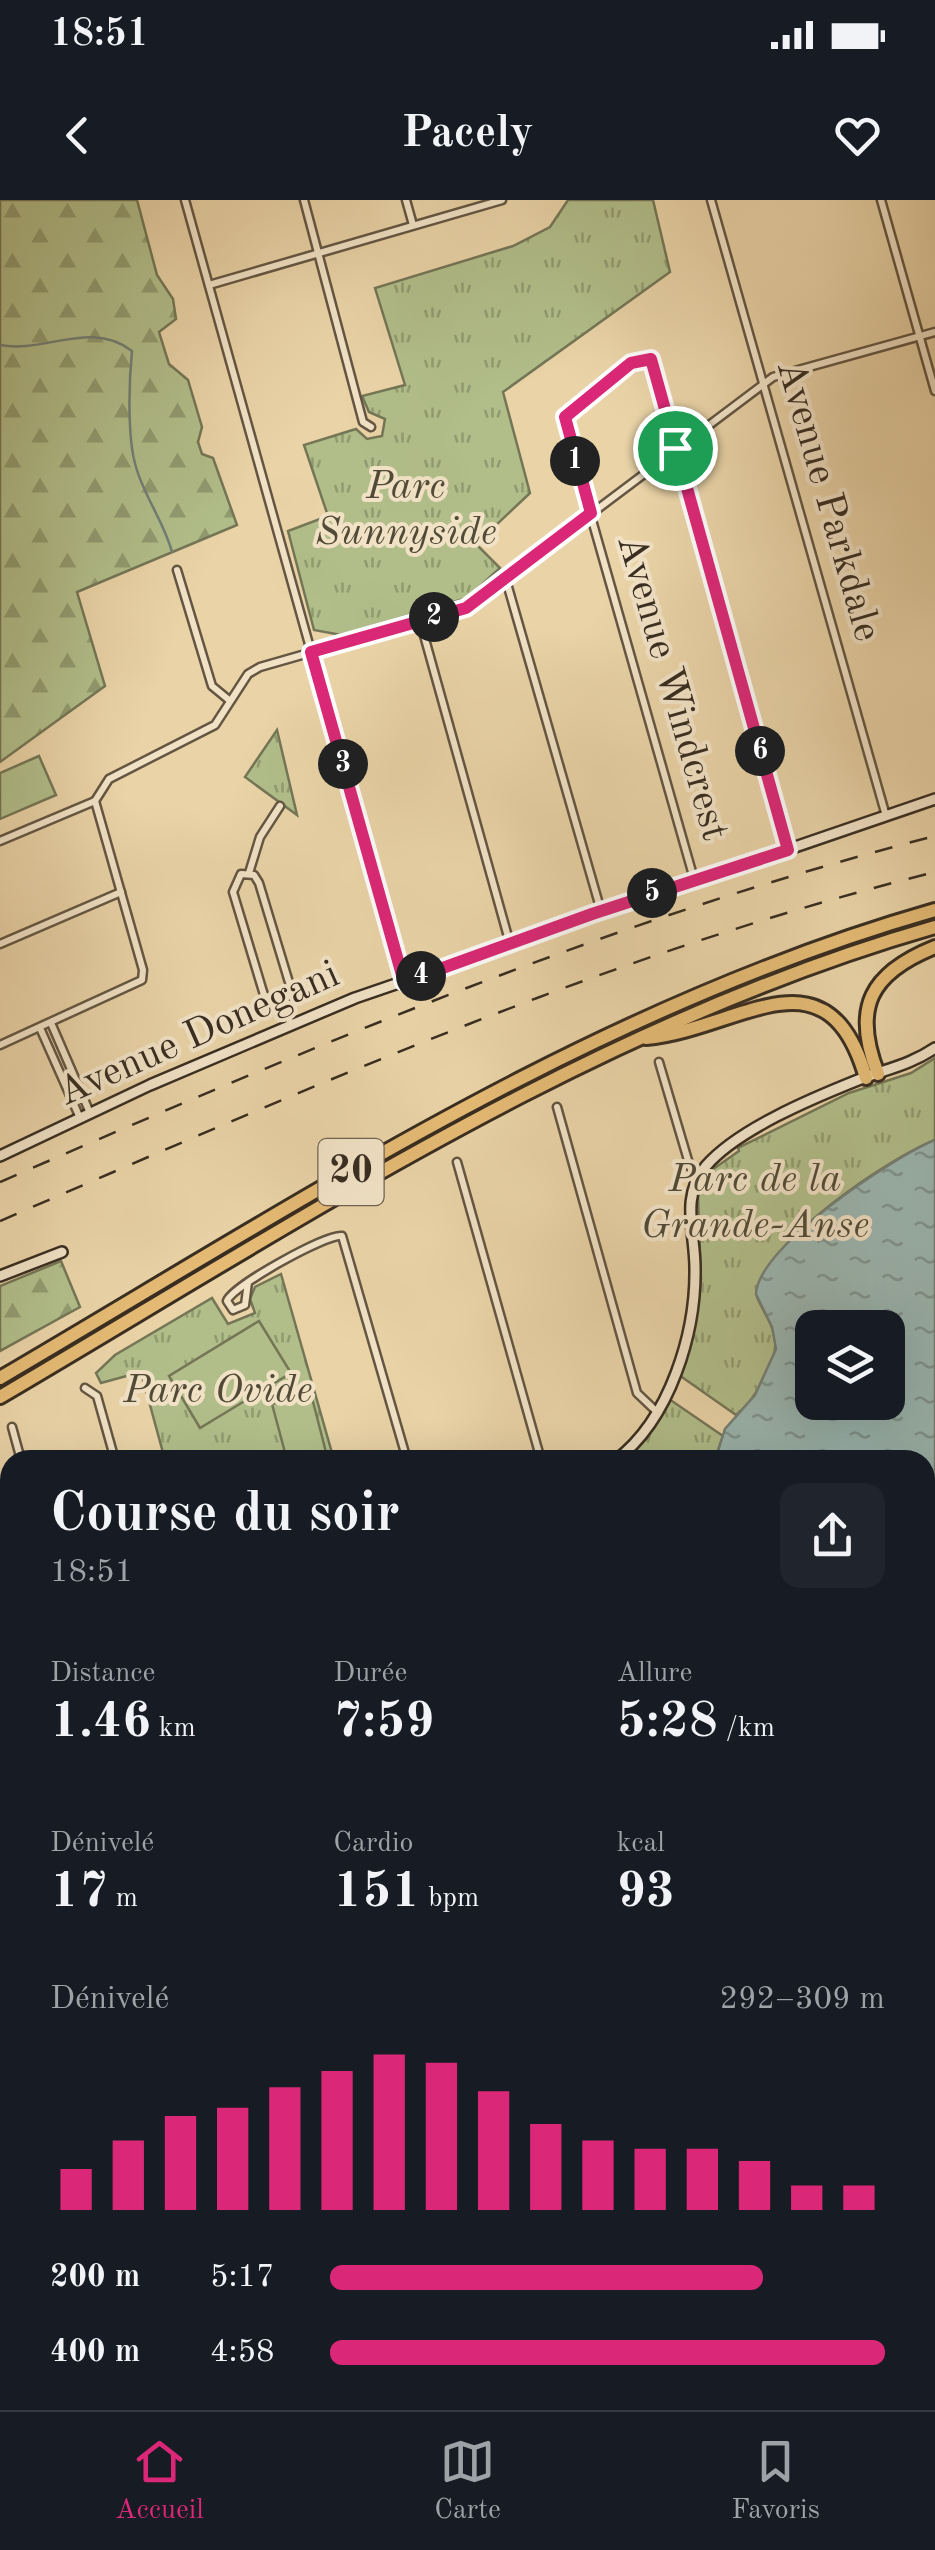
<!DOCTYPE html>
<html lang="fr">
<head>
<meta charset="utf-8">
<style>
	body { margin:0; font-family:"Old Standard TT",serif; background:#20242c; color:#f1f3f6; height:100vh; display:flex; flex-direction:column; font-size:38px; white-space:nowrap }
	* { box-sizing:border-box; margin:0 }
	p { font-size:32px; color:#9ea1a6 }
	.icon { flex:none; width:55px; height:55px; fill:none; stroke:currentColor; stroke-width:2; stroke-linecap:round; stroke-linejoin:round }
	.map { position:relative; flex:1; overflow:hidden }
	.drawer { position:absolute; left:0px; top:1250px; width:935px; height:960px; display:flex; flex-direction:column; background:#171b24; border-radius:30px 30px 0 0; box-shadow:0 10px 40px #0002 }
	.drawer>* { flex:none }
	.controls { position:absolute; left:795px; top:1110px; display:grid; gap:20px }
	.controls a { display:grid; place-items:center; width:110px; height:110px; border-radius:20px; background:#171b24; box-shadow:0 10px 40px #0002; font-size:50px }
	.pin { position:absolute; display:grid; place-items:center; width:85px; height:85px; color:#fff; margin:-42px; border:5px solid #fff; border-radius:50%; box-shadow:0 2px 10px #0007 }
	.km { position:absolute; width:50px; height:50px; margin:-25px; border-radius:50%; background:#222; color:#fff; font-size:28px; line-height:50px; text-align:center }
	.round { display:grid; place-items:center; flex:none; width:105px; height:105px; border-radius:20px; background:#20242c }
	.summary { display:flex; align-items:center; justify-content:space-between; height:170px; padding:0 50px }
	h1 { font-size:55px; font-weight:600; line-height:75px }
	.figures { display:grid; grid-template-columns:repeat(3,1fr); gap:15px; height:170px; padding:10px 50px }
	.figures div { display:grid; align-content:center }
	.figures b { font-size:50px; font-weight:600 }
	.figures small { font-size:28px; font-weight:400 }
	.figures p { font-size:28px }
	.chart { height:280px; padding:20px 50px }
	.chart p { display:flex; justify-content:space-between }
	.chart svg { width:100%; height:180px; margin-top:10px; stroke:#db2777; stroke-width:6 }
	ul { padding:0 50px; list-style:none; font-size:32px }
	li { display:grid; grid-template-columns:160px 120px 1fr; align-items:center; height:75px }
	li i { height:25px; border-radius:12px; background:#db2777 }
	.status { display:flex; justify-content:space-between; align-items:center; height:70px; padding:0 50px; background:#171b24; direction:ltr }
	.status svg { height:28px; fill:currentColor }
	header { display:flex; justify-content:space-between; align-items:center; height:130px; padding:0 50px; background:#171b24; font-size:45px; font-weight:600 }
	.menu { display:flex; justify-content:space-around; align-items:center; height:140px; border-top:2px solid #363941; background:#171b24; font-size:28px; color:#9ea1a6 }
	.menu a { display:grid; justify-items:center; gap:5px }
	.menu .selected { color:#db2777 }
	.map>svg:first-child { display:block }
	.grass { fill:url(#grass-tufts); stroke:#747656; stroke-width:2.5 }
	.forest { fill:url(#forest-firs); stroke:#747656; stroke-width:2.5 }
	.pitch { fill:#b1be8a; stroke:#747656; stroke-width:2.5 }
	.water { fill:url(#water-ripples); stroke:#737f77; stroke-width:2.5; fill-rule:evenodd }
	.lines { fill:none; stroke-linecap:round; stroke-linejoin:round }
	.stream { stroke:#737f77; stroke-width:2.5 }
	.street-casing { stroke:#645642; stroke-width:11 }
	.secondary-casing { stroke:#382d21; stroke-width:14 }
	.highway-casing { stroke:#382d21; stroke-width:18 }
	.street { stroke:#f1e2c6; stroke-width:6 }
	.secondary { stroke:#f1e2c6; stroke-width:9 }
	.highway { stroke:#e4ba74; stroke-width:12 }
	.rail { stroke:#382d21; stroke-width:2.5; stroke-dasharray:18 18; stroke-linecap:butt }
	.route-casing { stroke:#fff; stroke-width:20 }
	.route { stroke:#db2777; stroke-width:12 }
	.labels { text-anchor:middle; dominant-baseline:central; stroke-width:8; stroke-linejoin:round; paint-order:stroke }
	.shield { fill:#f1e2c6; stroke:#706352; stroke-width:2.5 }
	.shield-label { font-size:38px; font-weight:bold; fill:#382d21 }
	.park-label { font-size:40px; font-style:italic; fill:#504a36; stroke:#f1e2c6 }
	.street-label { font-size:40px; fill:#382d21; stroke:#f1e2c6 }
</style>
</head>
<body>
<div class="status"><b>18:51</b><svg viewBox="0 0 49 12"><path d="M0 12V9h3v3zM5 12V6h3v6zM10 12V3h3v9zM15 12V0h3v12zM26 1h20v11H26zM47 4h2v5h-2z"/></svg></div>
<header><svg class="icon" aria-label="back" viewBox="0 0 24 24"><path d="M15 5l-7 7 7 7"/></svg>Pacely<svg class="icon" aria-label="heart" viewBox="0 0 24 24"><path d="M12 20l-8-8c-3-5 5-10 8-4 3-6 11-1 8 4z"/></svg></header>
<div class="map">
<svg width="935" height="2210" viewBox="0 0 935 2210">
	<defs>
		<pattern id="grass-tufts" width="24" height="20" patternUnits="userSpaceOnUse" patternTransform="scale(2.5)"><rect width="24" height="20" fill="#b1be8a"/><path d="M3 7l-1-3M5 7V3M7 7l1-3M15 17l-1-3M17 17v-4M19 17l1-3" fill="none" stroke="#919b70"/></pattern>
		<pattern id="forest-firs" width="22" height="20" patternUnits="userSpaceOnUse" patternTransform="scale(2.5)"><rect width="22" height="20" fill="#b1be8a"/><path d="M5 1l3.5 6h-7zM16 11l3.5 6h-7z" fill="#919b70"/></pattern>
		<pattern id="water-ripples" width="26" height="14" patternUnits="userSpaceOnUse" patternTransform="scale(2.5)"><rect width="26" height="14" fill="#9ab6b1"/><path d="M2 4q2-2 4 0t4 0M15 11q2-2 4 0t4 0" fill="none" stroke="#7f9490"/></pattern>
	</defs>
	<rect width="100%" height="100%" fill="#e9d3a7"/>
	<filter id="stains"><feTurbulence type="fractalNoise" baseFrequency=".002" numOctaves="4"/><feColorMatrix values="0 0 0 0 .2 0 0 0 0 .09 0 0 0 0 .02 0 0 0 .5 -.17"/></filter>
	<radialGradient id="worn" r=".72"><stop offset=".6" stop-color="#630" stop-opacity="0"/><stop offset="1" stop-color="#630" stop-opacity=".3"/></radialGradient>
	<!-- grass -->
	<g class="grass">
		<path d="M568,0H653L670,72L503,192L530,293L476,344L500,368L467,398L341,435L314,430L288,331L328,316L304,245L356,229L367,239L382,236L385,219L369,212L362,196L405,185L375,88L513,46L550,27Z"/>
		<path d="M277,530L297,615L245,577Z"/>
		<path d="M935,858V940C882,962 771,1038 756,1094C761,1110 773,1122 775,1138C779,1161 754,1201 736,1215L679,1175L693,1130L701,1079L698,997L706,974L739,951L738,948L849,893L911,873Z"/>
		<path d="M281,1074L334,1260H165L141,1172L101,1183L96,1173L115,1155L212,1098L228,1124L255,1113L250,1099L255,1087Z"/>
		<path d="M669,1199L723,1236L715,1260H625L647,1238Z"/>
	</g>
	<!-- forest -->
	<g class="forest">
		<path d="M0,0H137L157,75L173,99L176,119L159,132L169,164L188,180L202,227L198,242L202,254L213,258L237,325L77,392L105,486L0,562Z"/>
		<path d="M61,1061L80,1107L0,1151V1086Z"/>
	</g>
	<!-- pitch -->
	<g class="pitch">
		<path d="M39,556L56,595L0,619V573Z"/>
		<path d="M259,1121L291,1173L200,1228L169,1176Z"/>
		<path d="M311,1194L328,1260H287L272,1204Z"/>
	</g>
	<!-- water -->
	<path class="water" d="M935,940V2210H213L216,2200H925V1260H715L725,1229L755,1195L776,1149L772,1127L756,1094C758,1046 892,958 935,940ZM812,1128H888V1202H812Z"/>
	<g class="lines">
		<!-- stream -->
		<path class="stream" d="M0,145C43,154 91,119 132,151C129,180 127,238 136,267C144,296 164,322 172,352"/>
		<defs>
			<g id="street">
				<path d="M185,0L403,781"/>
				<path d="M304,0L363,222L371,227"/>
				<path d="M406,0L413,25"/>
				<path d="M711,0L886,616"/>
				<path d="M881,0L935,191"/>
				<path d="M209,85L502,0"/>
				<path d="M177,370L212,486L229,500"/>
				<path d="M506,380L601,711"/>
				<path d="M420,421L510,744"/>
				<path d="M0,641L95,601L109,579L215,525L248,474L260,467L466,408L773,177L935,132"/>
				<path d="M249,673L260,637L280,606"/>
				<path d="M241,674L254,675L259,683L291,789L283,805L264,795L233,692Z"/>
				<path d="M694,679L565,225C566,201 628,164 651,159L788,650"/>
				<path d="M0,744L121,692"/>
				<path d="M283,805L291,824"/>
				<path d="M51,823L90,913"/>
				<path d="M40,828L80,918"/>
				<path d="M0,845L142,780L143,770L95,601"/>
				<path d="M659,862L690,967L699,975"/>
				<path d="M557,907L637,1193L657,1212"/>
				<path d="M457,962L541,1260"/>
				<path d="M248,1082L245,1105L233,1110L227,1101C232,1086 328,1033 342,1036L407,1260"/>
				<path d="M85,1188L97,1196L115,1260"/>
				<path d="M12,1227L21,1260"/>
				<path d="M0,1592L10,1628"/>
				<path d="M0,1729L10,1726"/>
				<path d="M0,1986L10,2022"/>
				<path d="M60,2200L63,2210"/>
			</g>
			<g id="secondary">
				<path d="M0,956L150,885L355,798L935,599"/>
				<path d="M0,1076L62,1052"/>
				<path d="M616,1260C670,1219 696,1133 695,1068C695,1032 680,997 706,966C738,929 813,898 858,880C886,869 910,865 935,848"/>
				<path d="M163,2210L171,2200"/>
			</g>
			<g id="highway">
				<path d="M646,838C739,830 827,743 866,878"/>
				<path d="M878,874C852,808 870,773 935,747"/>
				<path d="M0,1178C302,1001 595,807 935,710"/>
				<path d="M0,1197C301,1020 596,824 935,727"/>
			</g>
		</defs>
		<!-- street casing -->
		<use href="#street" class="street-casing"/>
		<!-- secondary casing -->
		<use href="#secondary" class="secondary-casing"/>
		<!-- highway casing -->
		<use href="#highway" class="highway-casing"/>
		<!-- street -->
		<use href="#street" class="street"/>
		<!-- secondary -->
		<use href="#secondary" class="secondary"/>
		<!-- highway -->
		<use href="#highway" class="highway"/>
		<!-- rail -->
		<g class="rail">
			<path d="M0,982C306,849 611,719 935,636"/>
			<path d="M0,1021C306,889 610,753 935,672"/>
		</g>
	</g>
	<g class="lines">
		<defs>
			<path id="route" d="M651,159L788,650L592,714L404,782L311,452L466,408L591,313L565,217L631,163Z"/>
		</defs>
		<!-- route casing -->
		<use href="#route" class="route-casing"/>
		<!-- route -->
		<use href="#route" class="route"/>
	</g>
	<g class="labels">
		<!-- shield labels -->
		<rect class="shield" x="318.5" y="939" width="65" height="66" rx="8"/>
		<g class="shield-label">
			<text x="351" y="972">20</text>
		</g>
		<!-- park labels -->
		<g class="park-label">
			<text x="406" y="288">Parc<tspan x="406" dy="46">Sunnyside</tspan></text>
			<text x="755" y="981">Parc de la<tspan x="755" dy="46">Grande-Anse</tspan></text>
			<text x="218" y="1192">Parc Ovide</text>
		</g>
		<!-- street labels -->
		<g class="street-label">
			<text transform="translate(827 301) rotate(74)">Avenue Parkdale</text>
			<text transform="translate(671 488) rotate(74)">Avenue Windcrest</text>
			<text transform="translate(199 835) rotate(-24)">Avenue Donegani</text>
		</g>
	</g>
	<rect width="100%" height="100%" filter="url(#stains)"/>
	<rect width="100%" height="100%" fill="url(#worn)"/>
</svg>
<div class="controls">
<a><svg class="icon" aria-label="layers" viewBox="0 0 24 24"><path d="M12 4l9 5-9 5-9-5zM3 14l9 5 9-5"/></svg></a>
</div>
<div class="pin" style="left:675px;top:248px;background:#1e9e55"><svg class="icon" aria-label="arrive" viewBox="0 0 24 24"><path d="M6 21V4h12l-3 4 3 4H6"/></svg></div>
<b class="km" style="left:575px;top:261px">1</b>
<b class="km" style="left:434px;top:417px">2</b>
<b class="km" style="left:343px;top:564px">3</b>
<b class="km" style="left:421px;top:776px">4</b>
<b class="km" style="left:652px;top:693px">5</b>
<b class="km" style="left:760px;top:551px">6</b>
<section class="drawer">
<div class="summary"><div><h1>Course du soir</h1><p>18:51</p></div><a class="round"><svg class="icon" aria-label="share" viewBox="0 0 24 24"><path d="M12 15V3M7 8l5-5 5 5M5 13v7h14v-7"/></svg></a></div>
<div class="figures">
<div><p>Distance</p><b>1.46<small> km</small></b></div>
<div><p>Durée</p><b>7:59</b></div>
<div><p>Allure</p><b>5:28<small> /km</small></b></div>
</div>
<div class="figures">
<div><p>Dénivelé</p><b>17<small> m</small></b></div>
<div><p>Cardio</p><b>151<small> bpm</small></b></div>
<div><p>kcal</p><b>93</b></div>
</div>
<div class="chart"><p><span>Dénivelé</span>292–309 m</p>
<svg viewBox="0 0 160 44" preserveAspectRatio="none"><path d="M5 44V34M15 44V27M25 44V21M35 44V19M45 44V14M55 44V10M65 44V6M75 44V8M85 44V15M95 44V23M105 44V27M115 44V29M125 44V29M135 44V32M145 44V38M155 44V38"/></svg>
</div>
<ul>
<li><b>200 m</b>5:17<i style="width:78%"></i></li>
<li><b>400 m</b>4:58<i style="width:100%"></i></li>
</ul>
</section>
</div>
<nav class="menu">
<a class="selected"><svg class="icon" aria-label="home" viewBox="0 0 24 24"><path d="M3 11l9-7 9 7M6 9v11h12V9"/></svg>Accueil</a>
<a><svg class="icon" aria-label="map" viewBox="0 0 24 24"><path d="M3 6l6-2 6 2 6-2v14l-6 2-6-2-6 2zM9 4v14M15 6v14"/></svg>Carte</a>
<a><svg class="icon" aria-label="saved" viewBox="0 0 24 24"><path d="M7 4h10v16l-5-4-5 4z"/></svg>Favoris</a>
</nav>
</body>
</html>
